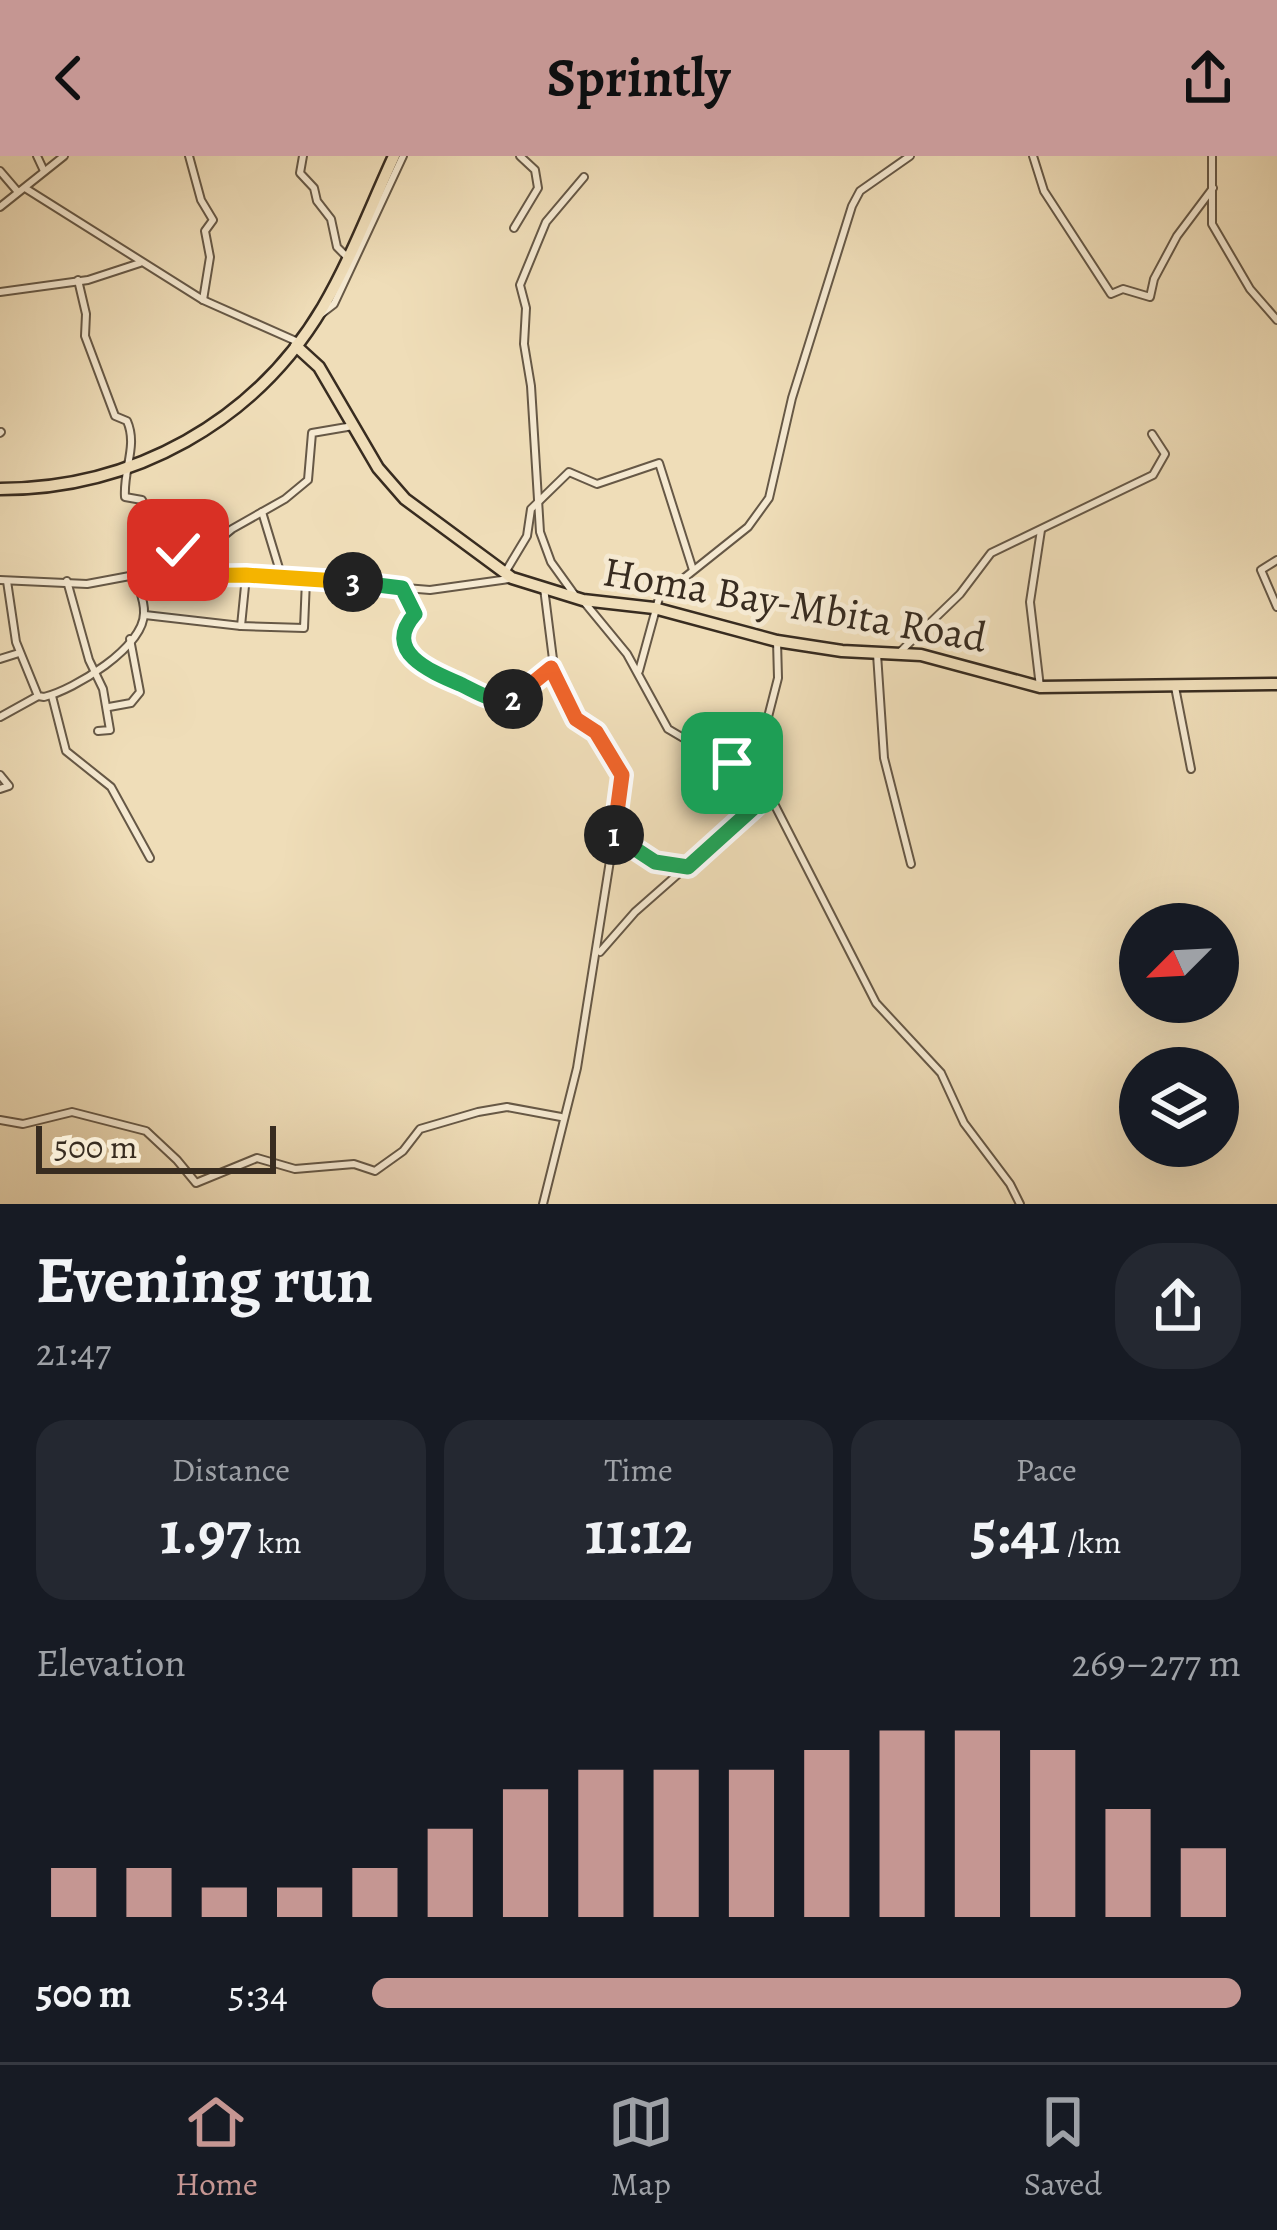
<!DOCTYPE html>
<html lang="en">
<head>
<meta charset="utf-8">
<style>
	body { margin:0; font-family:Alegreya,serif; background:#242831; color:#f1f3f6; height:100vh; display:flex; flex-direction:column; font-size:45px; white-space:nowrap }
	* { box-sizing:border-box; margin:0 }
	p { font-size:39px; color:#9ea1a6 }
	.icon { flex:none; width:66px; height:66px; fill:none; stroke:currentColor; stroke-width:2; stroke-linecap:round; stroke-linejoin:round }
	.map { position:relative; height:1048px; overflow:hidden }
	.side { display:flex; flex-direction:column; background:#171b24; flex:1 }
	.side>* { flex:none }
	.needle { width:78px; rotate:246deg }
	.controls { position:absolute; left:1119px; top:747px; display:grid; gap:24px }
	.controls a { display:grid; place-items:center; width:120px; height:120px; border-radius:50%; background:#171b24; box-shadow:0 12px 48px #0002; font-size:60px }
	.scale { position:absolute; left:36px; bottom:30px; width:240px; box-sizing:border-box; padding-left:12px; border:6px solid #382c20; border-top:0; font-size:33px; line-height:42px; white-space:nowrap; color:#382c20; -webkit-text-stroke:9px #f5e9d1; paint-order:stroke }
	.pin { position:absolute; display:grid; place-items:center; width:102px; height:102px; color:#fff; margin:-51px; border-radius:24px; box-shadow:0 6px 18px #0006 }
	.km { position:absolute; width:60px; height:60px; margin:-30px; border-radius:50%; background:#222; color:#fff; font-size:33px; line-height:60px; text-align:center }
	.round { display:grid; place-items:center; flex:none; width:126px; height:126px; border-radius:48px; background:#242831 }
	.summary { display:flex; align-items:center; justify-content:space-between; height:204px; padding:0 36px }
	h1 { font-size:66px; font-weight:600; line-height:90px }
	.metrics { display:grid; grid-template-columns:repeat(3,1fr); gap:18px; height:204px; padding:12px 36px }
	.metrics div { display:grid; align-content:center; border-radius:30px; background:#242831; text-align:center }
	.metrics b { font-size:60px; font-weight:600 }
	.metrics small { font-size:33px; font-weight:400 }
	.metrics p { font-size:33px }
	.chart { height:336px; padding:24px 36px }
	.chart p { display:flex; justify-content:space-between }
	.chart svg { width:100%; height:216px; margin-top:12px; stroke:#c59692; stroke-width:6 }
	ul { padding:0 36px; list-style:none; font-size:39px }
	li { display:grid; grid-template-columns:192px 144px 1fr; align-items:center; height:90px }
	li i { height:30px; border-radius:15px; background:#c59692 }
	header { display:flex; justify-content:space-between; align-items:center; height:156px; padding:0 36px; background:#c59692; color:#111; font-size:54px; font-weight:600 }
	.tabs { display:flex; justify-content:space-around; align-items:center; height:168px; border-top:3px solid #363941; background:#171b24; font-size:33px; color:#9ea1a6 }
	.tabs a { display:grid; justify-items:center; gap:6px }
	.tabs .on { color:#c59692 }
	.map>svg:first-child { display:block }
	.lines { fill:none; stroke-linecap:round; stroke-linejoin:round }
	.minor-casing { stroke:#665846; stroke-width:10 }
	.highway-casing { stroke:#382c20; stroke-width:15 }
	.minor { stroke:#f5e9d1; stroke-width:6 }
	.highway { stroke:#efddb8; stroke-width:10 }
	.split-1-casing { stroke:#fff; stroke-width:24 }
	.split-2-casing { stroke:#fff; stroke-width:24 }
	.split-3-casing { stroke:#fff; stroke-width:24 }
	.split-4-casing { stroke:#fff; stroke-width:24 }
	.split-1 { stroke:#22a559; stroke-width:15 }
	.split-2 { stroke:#f0652b; stroke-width:15 }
	.split-3 { stroke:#22a559; stroke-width:15 }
	.split-4 { stroke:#f5b400; stroke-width:15 }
	.labels { text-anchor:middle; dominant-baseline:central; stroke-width:10; stroke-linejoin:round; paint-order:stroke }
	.street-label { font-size:42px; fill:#382c20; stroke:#f5e9d1 }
</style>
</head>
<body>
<header><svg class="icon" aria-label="back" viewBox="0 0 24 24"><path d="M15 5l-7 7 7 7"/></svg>Sprintly<svg class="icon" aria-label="share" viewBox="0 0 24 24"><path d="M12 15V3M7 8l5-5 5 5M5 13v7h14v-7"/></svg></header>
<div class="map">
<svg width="1277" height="1048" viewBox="0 0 1277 1048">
	<rect width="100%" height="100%" fill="#efddb8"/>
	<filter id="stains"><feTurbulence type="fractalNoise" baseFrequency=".00167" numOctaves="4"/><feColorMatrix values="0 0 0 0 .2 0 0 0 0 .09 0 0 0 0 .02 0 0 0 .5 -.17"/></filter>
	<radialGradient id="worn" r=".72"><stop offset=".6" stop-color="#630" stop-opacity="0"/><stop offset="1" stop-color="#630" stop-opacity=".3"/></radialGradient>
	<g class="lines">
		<defs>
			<g id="minor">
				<path d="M37,0L44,15"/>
				<path d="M189,0L201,44L213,64L205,75L210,101L203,144"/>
				<path d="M303,0L300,17L314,32L317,45L331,63L337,91L349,103"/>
				<path d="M1033,0L1044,35L1111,138L1123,133L1150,141L1154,123L1177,80L1213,32"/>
				<path d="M1212,0V68L1250,133L1277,164"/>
				<path d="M0,15L18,36"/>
				<path d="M25,32L203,144L298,186"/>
				<path d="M0,51L64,0"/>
				<path d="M514,72L538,32L535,14L520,0"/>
				<path d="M78,124L86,158L85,180L115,260L127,265C138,290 123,313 125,341L142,344L157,379L195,403L176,418"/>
				<path d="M0,136L88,124L140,107"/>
				<path d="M321,158L334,148L403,0"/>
				<path d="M0,277L1,276"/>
				<path d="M262,356L282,422"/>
				<path d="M195,403L232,373L285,343L308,324L312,277L353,270"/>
				<path d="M1277,404L1261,414L1277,451"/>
				<path d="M506,415L527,380L531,353L569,316L597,328L659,307L693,414"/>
				<path d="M0,424L87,428L135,419L151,424L246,419L430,434L509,423"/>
				<path d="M7,425L16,486L38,540L44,541C74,534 144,491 144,457C145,445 138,431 135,419"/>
				<path d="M67,425L89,504L103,533L110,574L98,575"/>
				<path d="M402,432L414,458C375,503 469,538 503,546L526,535L551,512"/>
				<path d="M574,438L551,406L540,376L531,230L524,188L526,152L520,129L546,66L584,21"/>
				<path d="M585,447L627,498L668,573L765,630L876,847L941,917L964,967L1010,1028L1020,1048"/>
				<path d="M145,459L241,470L304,472L306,424"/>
				<path d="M241,470L246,420"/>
				<path d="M900,496L960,438L991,397L1153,319L1165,298L1152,278"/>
				<path d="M877,498L884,602L911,708"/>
				<path d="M0,503L19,497"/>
				<path d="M639,515L659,442L748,371L769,342L792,242L852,50L860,35L910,0"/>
				<path d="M1040,531L1030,446L1041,374"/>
				<path d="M1175,531L1191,613"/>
				<path d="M52,540L66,595L111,631L150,702"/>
				<path d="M109,551L131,547L140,536L130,483"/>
				<path d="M0,561L38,540"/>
				<path d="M0,619L9,630L0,633"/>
				<path d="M616,681L655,706L688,711"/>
				<path d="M600,796L635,756L769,638L768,561L778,522L777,485"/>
				<path d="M0,964L23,968L72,956L146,975L177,1004L196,1027L257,1002L295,1013L354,1008L375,1015L403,995L420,973L478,956L507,951L561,961"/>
				<path d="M543,1048L577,912L623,623L596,576L578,566L556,527L544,432"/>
			</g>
			<g id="highway">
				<path d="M296,190L319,211L378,312L405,343L512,422L583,444L654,452L777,485L842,495L921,499L1040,531L1277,528"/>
				<path d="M0,333C133,333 255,266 323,151C351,103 371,50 394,0"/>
			</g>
		</defs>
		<!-- minor casing -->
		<use href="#minor" class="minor-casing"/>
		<!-- highway casing -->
		<use href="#highway" class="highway-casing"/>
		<!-- minor -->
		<use href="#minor" class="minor"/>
		<!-- highway -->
		<use href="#highway" class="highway"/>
	</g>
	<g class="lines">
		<defs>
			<path id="split-1" d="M614,679L655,706L688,711L769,638L763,628L732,607"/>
			<path id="split-2" d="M513,543L551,512L576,563L596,576L622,619L614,679"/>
			<path id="split-3" d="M353,426L402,432L415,458C382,495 429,515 460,528C477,536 494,548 513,543"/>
			<path id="split-4" d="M178,394L195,403L173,420L246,419L353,426"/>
		</defs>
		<!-- split-1 casing -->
		<use href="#split-1" class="split-1-casing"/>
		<!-- split-2 casing -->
		<use href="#split-2" class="split-2-casing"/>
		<!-- split-3 casing -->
		<use href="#split-3" class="split-3-casing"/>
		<!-- split-4 casing -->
		<use href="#split-4" class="split-4-casing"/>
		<!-- split-1 -->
		<use href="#split-1" class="split-1"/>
		<!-- split-2 -->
		<use href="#split-2" class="split-2"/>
		<!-- split-3 -->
		<use href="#split-3" class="split-3"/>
		<!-- split-4 -->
		<use href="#split-4" class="split-4"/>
	</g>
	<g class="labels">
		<!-- street labels -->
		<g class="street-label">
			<text transform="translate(795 448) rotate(10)">Homa Bay-Mbita Road</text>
		</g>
	</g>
	<rect width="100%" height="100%" filter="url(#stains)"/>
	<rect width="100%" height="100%" fill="url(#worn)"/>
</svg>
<div class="controls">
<a><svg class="needle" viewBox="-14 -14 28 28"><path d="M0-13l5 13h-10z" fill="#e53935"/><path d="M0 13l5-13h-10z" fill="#9ea1a6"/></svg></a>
<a><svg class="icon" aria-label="layers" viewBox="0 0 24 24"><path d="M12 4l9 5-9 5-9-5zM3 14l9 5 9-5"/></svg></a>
</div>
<div class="scale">500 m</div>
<div class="pin" style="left:732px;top:607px;background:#1e9e55"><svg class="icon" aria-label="arrive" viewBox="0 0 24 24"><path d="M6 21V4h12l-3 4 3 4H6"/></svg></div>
<div class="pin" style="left:178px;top:394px;background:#d93025"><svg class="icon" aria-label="check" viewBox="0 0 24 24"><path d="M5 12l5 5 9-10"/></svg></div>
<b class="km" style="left:614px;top:679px">1</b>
<b class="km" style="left:513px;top:543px">2</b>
<b class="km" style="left:353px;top:426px">3</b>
</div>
<section class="side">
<div class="summary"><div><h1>Evening run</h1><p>21:47</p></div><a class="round"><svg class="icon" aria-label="share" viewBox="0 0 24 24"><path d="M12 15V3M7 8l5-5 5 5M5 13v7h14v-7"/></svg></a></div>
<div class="metrics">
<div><p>Distance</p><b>1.97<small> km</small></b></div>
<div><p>Time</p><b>11:12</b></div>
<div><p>Pace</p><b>5:41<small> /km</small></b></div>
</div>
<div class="chart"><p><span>Elevation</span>269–277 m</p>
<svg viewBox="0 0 160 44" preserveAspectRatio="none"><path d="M5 44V34M15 44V34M25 44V38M35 44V38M45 44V34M55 44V26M65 44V18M75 44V14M85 44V14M95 44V14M105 44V10M115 44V6M125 44V6M135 44V10M145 44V22M155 44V30"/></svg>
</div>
<ul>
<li><b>500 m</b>5:34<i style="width:100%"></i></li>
</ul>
</section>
<nav class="tabs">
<a class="on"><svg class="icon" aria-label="home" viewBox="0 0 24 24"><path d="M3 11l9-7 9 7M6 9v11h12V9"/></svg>Home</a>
<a><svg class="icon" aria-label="map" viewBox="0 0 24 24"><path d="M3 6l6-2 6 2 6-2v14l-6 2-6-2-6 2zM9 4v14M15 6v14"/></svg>Map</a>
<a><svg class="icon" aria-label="saved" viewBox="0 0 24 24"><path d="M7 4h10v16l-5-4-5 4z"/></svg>Saved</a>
</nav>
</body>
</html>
